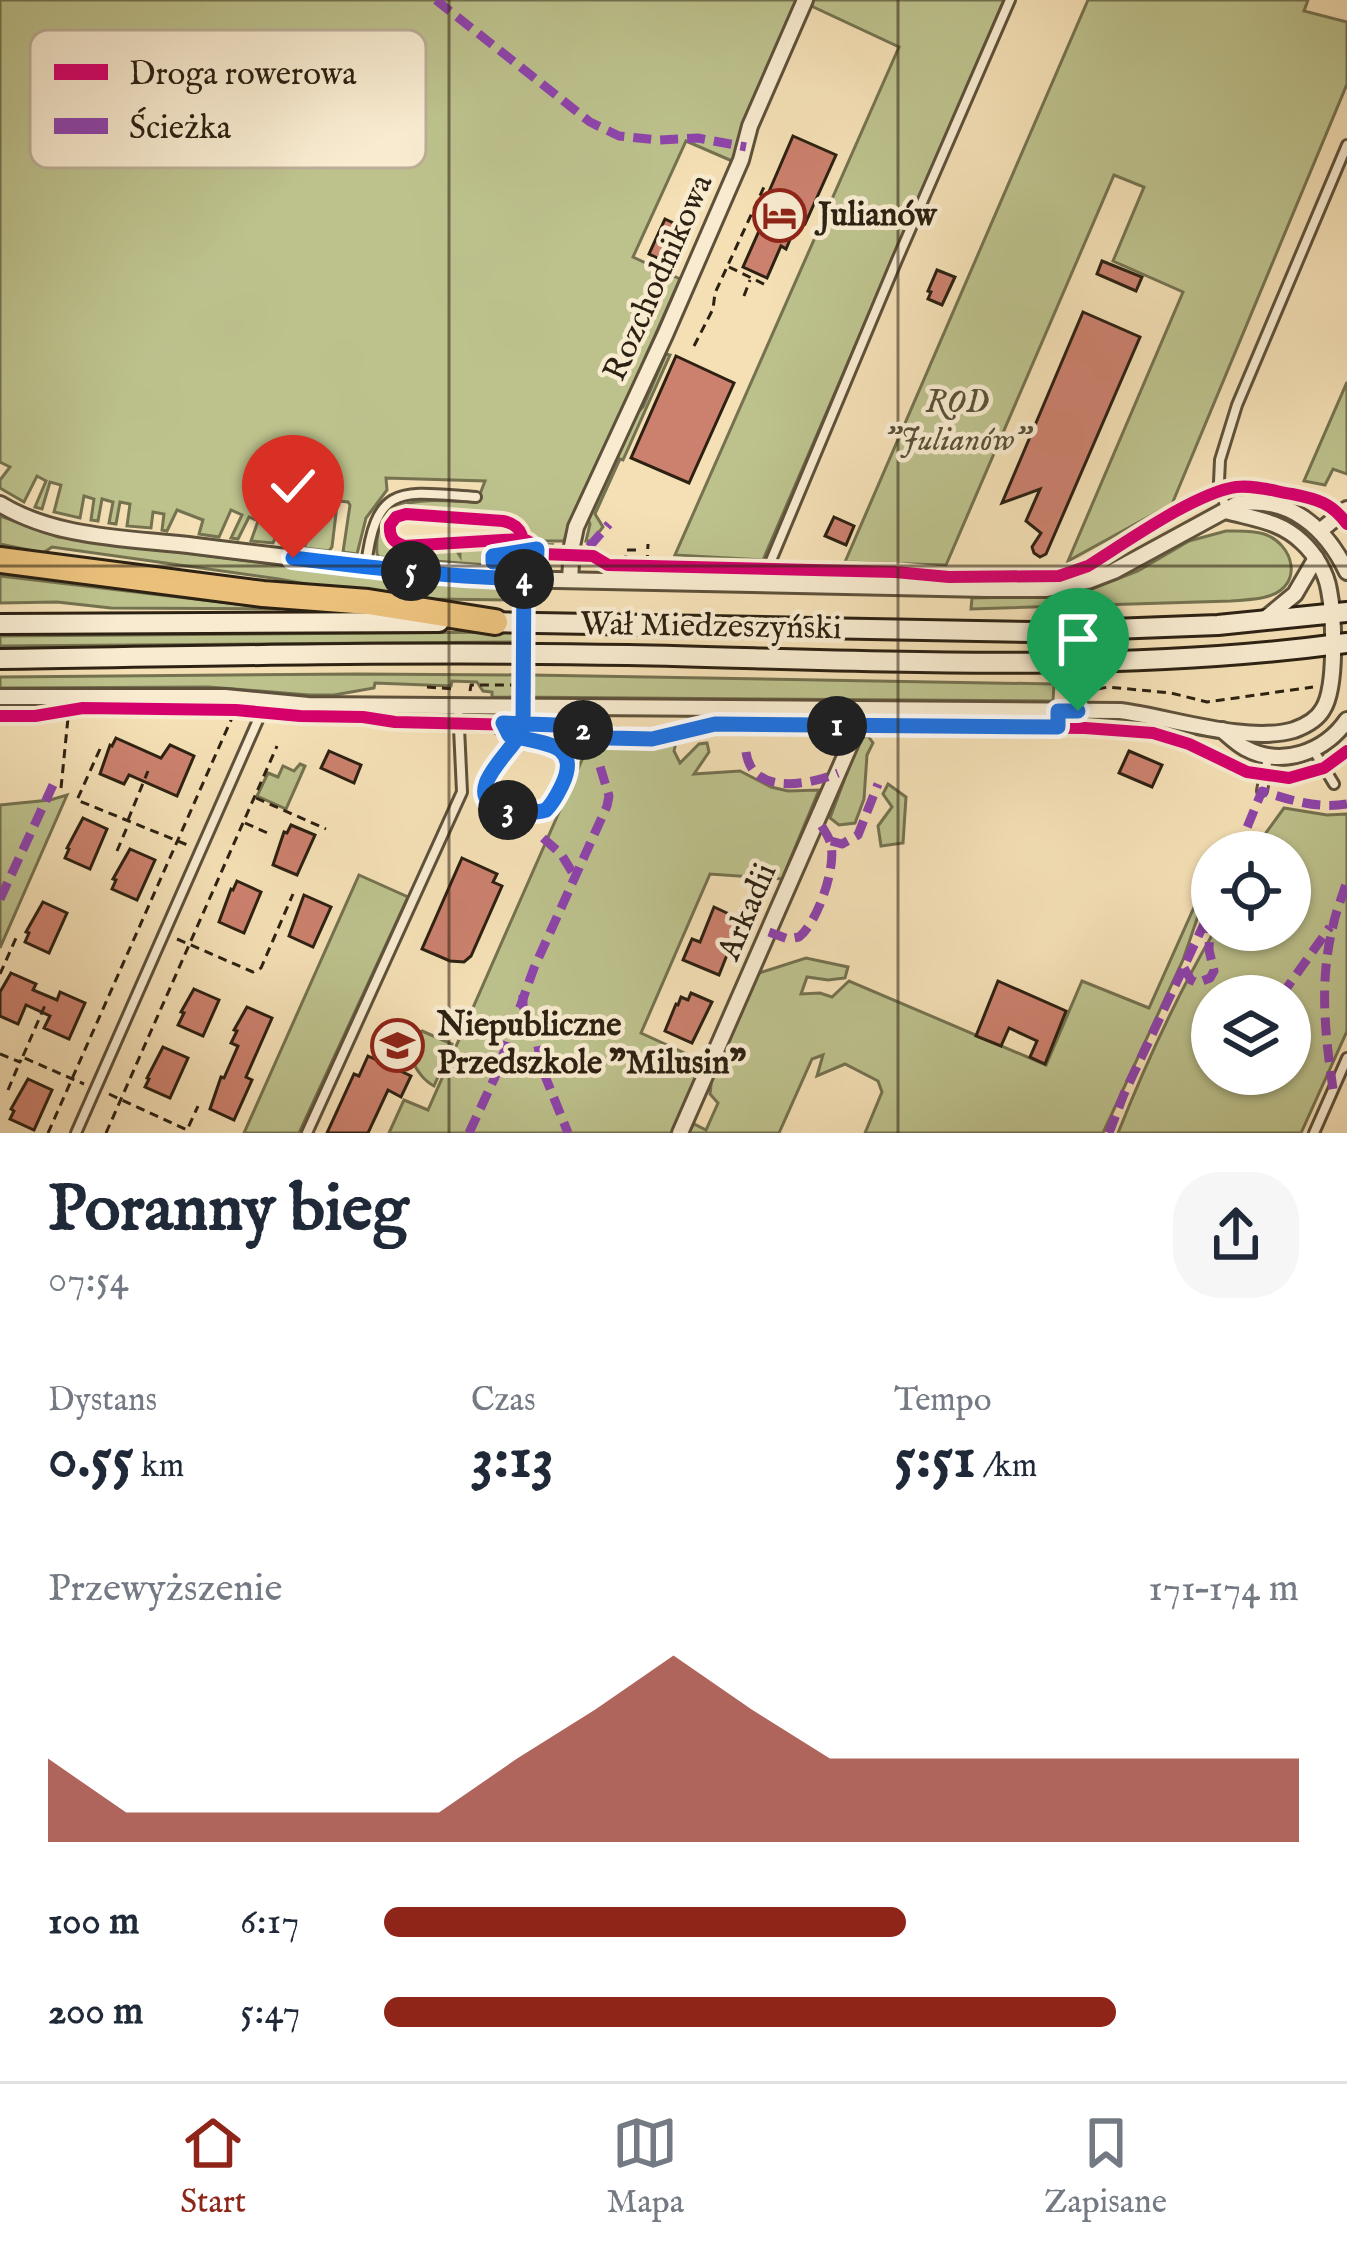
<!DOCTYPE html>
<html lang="pl">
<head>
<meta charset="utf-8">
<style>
	body { margin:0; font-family:"IM FELL English",serif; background:#f6f6f7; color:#1f2937; height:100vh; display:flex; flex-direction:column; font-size:45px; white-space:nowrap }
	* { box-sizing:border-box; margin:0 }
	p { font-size:39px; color:#747a83 }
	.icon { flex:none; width:66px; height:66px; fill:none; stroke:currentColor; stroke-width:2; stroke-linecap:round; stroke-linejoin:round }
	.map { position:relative; height:1133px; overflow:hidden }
	.side { display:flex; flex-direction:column; background:#fff; flex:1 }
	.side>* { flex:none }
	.controls { position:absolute; left:1191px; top:831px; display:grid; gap:24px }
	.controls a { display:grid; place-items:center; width:120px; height:120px; border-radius:50%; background:#fff; box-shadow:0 3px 9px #0004; font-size:60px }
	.pin { position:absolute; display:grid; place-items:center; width:102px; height:102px; color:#fff; margin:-123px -51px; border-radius:50% 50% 50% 0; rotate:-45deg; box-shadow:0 0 12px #0007 }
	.pin .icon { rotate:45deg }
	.km { position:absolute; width:60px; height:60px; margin:-30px; border-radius:50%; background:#222; color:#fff; font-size:33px; line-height:60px; text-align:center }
	.round { display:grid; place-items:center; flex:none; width:126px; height:126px; border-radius:48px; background:#f6f6f7 }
	.head { display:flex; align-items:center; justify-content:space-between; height:204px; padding:0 48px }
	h1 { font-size:66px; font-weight:800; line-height:90px }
	.figures { display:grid; grid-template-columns:repeat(3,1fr); gap:18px; height:204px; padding:12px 48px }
	.figures div { display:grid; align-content:center }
	.figures b { font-size:60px; font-weight:800 }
	.figures small { font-size:33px; font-weight:400 }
	.figures p { font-size:33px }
	.chart { height:336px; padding:24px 48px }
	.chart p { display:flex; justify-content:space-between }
	.chart svg { width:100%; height:216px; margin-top:12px; fill:#8f2418; opacity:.7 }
	ul { padding:0 48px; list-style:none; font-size:39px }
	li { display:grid; grid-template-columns:192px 144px 1fr; align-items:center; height:90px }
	li i { height:30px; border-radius:15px; background:#8f2418 }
	.menu { display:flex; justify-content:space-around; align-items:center; height:168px; border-top:3px solid #e0e1e3; background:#fff; font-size:33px; color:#747a83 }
	.menu a { display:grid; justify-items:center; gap:6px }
	.menu .on { color:#8f2418 }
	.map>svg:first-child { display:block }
	.green { fill:#bdc28d; stroke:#747250; stroke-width:3; fill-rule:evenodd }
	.building { fill:#cc816e; stroke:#2c2112; stroke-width:3 }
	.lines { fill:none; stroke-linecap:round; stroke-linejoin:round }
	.lane-casing { stroke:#5e513b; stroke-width:14 }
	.street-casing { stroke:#5e513b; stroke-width:20 }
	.secondary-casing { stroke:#2c2112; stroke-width:24 }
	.highway-casing { stroke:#2c2112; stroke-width:30 }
	.path { stroke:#2c2112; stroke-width:3; stroke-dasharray:9 6; stroke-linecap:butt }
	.lane { stroke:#f8ebd0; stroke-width:8 }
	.street { stroke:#f8ebd0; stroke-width:14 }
	.secondary { stroke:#f8ebd0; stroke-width:18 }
	.highway { stroke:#eac07b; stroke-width:24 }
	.quiet { stroke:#8e44ad; stroke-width:9; stroke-dasharray:18 9; stroke-linecap:butt }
	.cycleway-casing { stroke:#f8ebd0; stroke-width:20 }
	.cycleway { stroke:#d6006c; stroke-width:12 }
	.route-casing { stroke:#fff; stroke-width:24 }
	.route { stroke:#1a73e8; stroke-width:15 }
	.grid { fill:none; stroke:#2c2112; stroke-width:3; stroke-opacity:0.55 }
	.labels { text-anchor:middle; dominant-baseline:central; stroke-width:9; stroke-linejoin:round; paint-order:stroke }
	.poi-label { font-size:33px; font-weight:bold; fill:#2c2112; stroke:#f8ebd0; text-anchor:start }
	.street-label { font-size:33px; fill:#2c2112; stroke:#f8ebd0 }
	.park-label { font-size:33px; font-style:italic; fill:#585137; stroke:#f8ebd0 }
	.key { fill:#f8ebd0; stroke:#bbae97; stroke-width:3 }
	.key-label { font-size:33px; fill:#2c2112 }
</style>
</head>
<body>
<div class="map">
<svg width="1347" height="1133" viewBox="0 0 1347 1133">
	<rect width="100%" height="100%" fill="#f5e0b6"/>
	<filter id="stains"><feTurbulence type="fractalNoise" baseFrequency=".00167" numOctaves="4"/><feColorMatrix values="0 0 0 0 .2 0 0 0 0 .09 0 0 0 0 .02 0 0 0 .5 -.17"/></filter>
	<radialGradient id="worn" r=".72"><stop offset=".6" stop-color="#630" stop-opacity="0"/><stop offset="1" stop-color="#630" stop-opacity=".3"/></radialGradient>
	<!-- green -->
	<g class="green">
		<path d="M0,0H801L732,161L686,141L633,257L680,279L564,541H543L537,544L526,537L516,523L504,518L404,510C388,515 382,521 384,538L395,550H456L460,556V550L516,547V551L490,556V564L516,567L379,557L377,554C372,489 432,501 477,502L485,481L386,478L387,490L366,518L357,554L343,552L350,505L348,502L339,501L337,505L332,547L329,551L304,548L317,517L307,512L292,546L285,545L299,510L290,505L273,543L251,541L258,521L249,517L238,539L231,538L242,515L231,510L219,537L199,534L203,520L177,510L167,531L162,530L164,514L153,512L151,528L127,526L130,504L120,502L116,524L109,523L113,502L102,499L98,521L91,520L94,499L84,496L80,518L54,512L61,485L50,482L42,509L35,507L46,481L37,476L24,502L0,488V480L10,467L0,462Z"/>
		<path d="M808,0H1004L763,560L675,555L899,47L807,4Z"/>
		<path d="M1088,0H1308L1304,11L1347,22V84L1172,504L1068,561L1183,292L1113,261L1144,187L1114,175L946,565L845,562Z"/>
		<path d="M666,354L670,355L623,460L620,459L595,514L603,527L592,541H586L590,524L588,519L632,418L643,407Z"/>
		<path d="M1347,382V474L1333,469L1325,485L1304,481Z"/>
		<path d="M0,516L58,537L411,581L518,586V600L431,599L343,591L279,579L52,547L43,553L0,544Z"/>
		<path d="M1226,531C1238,531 1252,530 1264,534C1294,544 1304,585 1269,596C1257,600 1243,600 1231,601L971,609L972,598L1074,596L1138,571L1189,541Z"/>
		<path d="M0,576L280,609L111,608L57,602L0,603Z"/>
		<path d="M518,632V642L0,646V636Z"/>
		<path d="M358,674L531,675L1054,684L1053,701L492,697V692L483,691L477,682L452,681L451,686L375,683L374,688L334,695H309L209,687L0,688V677Z"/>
		<path d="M868,736L873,743L867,755L864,799L855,823L839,825L830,818L860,738Z"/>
		<path d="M677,737L674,751L680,763L699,744L707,743L709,752L694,774L740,771L771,787L788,791L819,790L782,879L710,874L641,1033L704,1062L674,1133H389L404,1100L428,1110L589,744L654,742Z"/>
		<path d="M300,764L305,766L286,809L257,796L268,773L278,777L283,766L294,771Z"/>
		<path d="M888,784L906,797L903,843L881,846L878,826L892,807L883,794Z"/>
		<path d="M67,795L0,948V805L50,800Z"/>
		<path d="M1284,808L1327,815L1347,814V1031L1301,1133H1118C1146,1063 1177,995 1215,930H1290V852H1252ZM1212,996H1290V1074H1212Z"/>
		<path d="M1212,867V875L1183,960L1103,1133H865L882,1092L878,1081L845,1064L817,1076L823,1055L812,1059L779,1133H687L694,1124L706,1130L718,1103L710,1094L712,1076L756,974L806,958L848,967L845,978L828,980L807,977L801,994L820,993L832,997L849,981L1046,1065L1082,981L1149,1008Z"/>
		<path d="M359,875L408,897L299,1133H244Z"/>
		<path d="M422,1031L452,1044L434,1086C415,1076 399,1043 422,1031Z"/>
	</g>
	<!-- building -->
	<g class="building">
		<path d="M793,136L836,155L805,224L798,221L786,249L781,246L767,278L743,267L774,197L768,194Z"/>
		<path d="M665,219L686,229L670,264L649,254Z"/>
		<path d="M1102,261L1142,277L1136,291L1097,274Z"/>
		<path d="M937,270L955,277L942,305L928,299L931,292L928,291Z"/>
		<path d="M1083,312L1140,337L1046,554L1040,557L1034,553L1032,547L1041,533L1026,521L1040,489L1002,503Z"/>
		<path d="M676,356L734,383L689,483L631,458Z"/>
		<path d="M834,517L854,526L846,545L825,536Z"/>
		<path d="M116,738L161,758L170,745L194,756L177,796L129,775L124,784L100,774L110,745L112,746Z"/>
		<path d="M329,751L361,765L354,783L321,768Z"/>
		<path d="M1129,751L1162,765L1152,787L1119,773Z"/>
		<path d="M83,818L107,829L90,869L65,858L69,849L67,848Z"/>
		<path d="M291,825L315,835L297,875L273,865L284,832L287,833Z"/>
		<path d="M130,849L155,860L137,900L112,889L116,880L113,879Z"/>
		<path d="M462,858L497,874L493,882L502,886L471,956L464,962L450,961L422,949Z"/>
		<path d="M237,881L261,892L244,933L219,922L231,889L233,890Z"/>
		<path d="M304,895L331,907L313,947L289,936Z"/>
		<path d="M43,902L67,913L49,953L25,942L29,933L26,932Z"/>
		<path d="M714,907L742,920L745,930L733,958L727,955L719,975L683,960L692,939L700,942Z"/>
		<path d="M11,973L36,984L33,990L57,1000L60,992L85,1003L69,1039L44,1028L50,1016L26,1005L18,1024L0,1016V992Z"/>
		<path d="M998,981L1066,1011L1045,1064L1030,1057L1037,1041L1009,1028L1001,1046L976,1036Z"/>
		<path d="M194,989L219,1000L203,1036L178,1025L184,1013L181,1012Z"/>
		<path d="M691,993L712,1002L692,1043L665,1031L676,1004L678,1005L681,997L688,1000Z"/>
		<path d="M247,1007L272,1018L246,1077L252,1080L234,1120L210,1109L221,1077L224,1078L238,1046L231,1043L237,1031L234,1030Z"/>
		<path d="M163,1047L188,1058L170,1098L145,1087L149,1079L147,1078Z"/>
		<path d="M368,1056L411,1076L401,1097L388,1090L368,1133H327L354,1074L359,1076Z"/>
		<path d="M28,1079L52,1090L34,1130L10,1119L14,1111L11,1109Z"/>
	</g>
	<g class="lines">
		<defs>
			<g id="lane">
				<path d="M1226,510L1219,482L1220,460L1237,405L1347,145"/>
				<path d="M366,566C376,481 403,492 476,497"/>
				<path d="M762,582L897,260L1010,0"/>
				<path d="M1314,751L1334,784"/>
				<path d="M1262,791L1268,757"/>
				<path d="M76,1133L266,702"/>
				<path d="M307,1133L462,792L458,706"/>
				<path d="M1314,1133L1347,1058"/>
			</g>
			<g id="street">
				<path d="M0,504C57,539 131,538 196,546C299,559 402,571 506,579L987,589H1047L1088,581L1114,571L1237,504C1289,495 1326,528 1347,572"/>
				<path d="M1321,530L1347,509"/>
				<path d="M570,580L572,546L576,527L665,335L741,160L750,126L805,0"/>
				<path d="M1266,618L1295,594L1316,558"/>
				<path d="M0,697H225L308,705L1120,711C1169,717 1246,744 1294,730C1305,726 1317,720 1323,709C1337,687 1334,616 1329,590C1326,572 1315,554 1302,542C1280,521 1255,519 1226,511"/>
				<path d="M1222,730C1229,736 1237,744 1245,748C1282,768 1325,752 1347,720"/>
				<path d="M680,1133L853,738V710"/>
			</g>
			<g id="secondary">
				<path d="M485,622L1032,632L1218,625L1347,612"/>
				<path d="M0,624L439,622"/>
				<path d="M0,659C209,656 419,651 628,655C868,660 1109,675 1347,643"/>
			</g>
			<path id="highway" d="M0,560L263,594L368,602L495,622"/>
		</defs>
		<!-- lane casing -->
		<use href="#lane" class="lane-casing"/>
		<!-- street casing -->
		<use href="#street" class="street-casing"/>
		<!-- secondary casing -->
		<use href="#secondary" class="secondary-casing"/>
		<!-- highway casing -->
		<use href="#highway" class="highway-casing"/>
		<!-- path -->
		<g class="path">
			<path d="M729,267L768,286"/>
			<path d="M744,296L750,280"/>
			<path d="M694,346L713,309L715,293L764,187"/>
			<path d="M457,545L464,547L520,544L528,550"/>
			<path d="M587,547L593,556"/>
			<path d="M493,562V556L533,551L545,545H554"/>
			<path d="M502,562L524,561"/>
			<path d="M525,564L529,552"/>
			<path d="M625,564L626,550H640"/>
			<path d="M647,564L648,544"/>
			<path d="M427,687L455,689"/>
			<path d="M470,691L471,685H522"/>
			<path d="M1068,695L1108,687L1171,693L1207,702L1313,687"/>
			<path d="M0,721C42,721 82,714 124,714"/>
			<path d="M367,723L401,727L447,728"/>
			<path d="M586,724C618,730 658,732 690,724"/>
			<path d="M703,725L706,732L719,729L838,731"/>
			<path d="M475,728L491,731L509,741L533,742"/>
			<path d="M872,731L1085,733L1154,739L1179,747L1250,778"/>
			<path d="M100,749L77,800L190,846"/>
			<path d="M1277,783L1299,782L1315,777"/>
			<path d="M61,788L68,718"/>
			<path d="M256,798L326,829"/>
			<path d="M128,820L148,771"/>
			<path d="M245,823L272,835"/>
			<path d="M117,851L128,825"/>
			<path d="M177,939L253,972L261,968L293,894"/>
			<path d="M0,974L16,938"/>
			<path d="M0,1054L20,1062L22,1057L84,1084"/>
			<path d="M23,1056L46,1003"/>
			<path d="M8,1090L19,1064"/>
			<path d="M109,1094L187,1130L198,1106"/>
			<path d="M48,1133L235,711"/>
			<path d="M106,1133L277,746"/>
		</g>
		<!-- lane -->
		<use href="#lane" class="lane"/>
		<!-- street -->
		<use href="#street" class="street"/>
		<!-- secondary -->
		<use href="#secondary" class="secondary"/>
		<!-- highway -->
		<use href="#highway" class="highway"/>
		<!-- quiet -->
		<g class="quiet">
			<path d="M436,0L590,122L619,136L658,140L698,138L746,147"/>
			<path d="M589,547L609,524"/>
			<path d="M746,752C752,796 809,785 838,773"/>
			<path d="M543,838L561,854L574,875"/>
			<path d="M831,841L842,844L858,835L878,784"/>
			<path d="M1237,852L1262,791C1290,800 1317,809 1347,804"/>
			<path d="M0,899L53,785"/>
			<path d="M769,932L788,939L799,937C817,923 836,869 831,845C829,836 822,827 817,819"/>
			<path d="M1184,968L1191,980L1197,983L1210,978L1214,971L1209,950L1210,925"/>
			<path d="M1233,992L1241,996"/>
			<path d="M523,995V1006L535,1032L543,1071L568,1133"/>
			<path d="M1281,996L1330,927"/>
			<path d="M1333,1089C1325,1034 1319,981 1333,926C1336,910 1343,896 1347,880"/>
			<path d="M469,1133L495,1077L534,968L607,806L609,796L599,763"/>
			<path d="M1109,1133L1124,1094L1212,907"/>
		</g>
		<defs>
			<g id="cycleway">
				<path d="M0,716H35L83,708L236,710L300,716L363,717L395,722L557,726L609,738L652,739L715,724L1085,728L1153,733L1189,744L1247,772L1289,778L1324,768L1347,751"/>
				<path d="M503,723L509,735C528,741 551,741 566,755L568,772L550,807L535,813L500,809L486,796V784L492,768L519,739L523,728L524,561C524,542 525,525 503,521L406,514L396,517L390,525C389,537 393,542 404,546L520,539C533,540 533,549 542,554L593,556L608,565L895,572L949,577L1059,576L1088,566C1125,543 1195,493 1236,487C1255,485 1274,491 1292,494C1317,499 1332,503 1347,524"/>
			</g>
		</defs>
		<!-- cycleway casing -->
		<use href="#cycleway" class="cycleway-casing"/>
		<!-- cycleway -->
		<use href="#cycleway" class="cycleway"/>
	</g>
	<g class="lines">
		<defs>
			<path id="route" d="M293,558C374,568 455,578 536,579L537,549L493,556V562L524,560L523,728C517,748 459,791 498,808C511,813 533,814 546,810C554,802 557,795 562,785C583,741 539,744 509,735L503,723L556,725L609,738L652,739L715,724L1058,727V711H1078"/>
		</defs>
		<!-- route casing -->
		<use href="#route" class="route-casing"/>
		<!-- route -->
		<use href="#route" class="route"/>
	</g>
	<!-- grid -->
	<path class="grid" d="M449,0V1133M898,0V1133M0,566H1347"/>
	<!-- icons -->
	<defs>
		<symbol id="hotel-ring" viewBox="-11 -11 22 22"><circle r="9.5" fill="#f8ebd0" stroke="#8f2418" stroke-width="1.5"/><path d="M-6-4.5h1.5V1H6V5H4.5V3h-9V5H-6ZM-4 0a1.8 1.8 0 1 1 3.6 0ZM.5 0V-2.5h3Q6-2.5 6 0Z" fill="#8f2418"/></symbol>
		<symbol id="school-ring" viewBox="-11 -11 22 22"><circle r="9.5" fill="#f8ebd0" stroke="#8f2418" stroke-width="1.5"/><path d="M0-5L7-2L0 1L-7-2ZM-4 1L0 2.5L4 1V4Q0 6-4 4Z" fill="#8f2418"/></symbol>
	</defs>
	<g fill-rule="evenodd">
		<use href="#hotel-ring" x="750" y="186" width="59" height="59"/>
		<use href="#school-ring" x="368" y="1016" width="59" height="59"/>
	</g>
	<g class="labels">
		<!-- poi labels -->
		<g class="poi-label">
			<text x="818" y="216">Julianów</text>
			<text x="437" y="1026">Niepubliczne<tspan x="437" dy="38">Przedszkole "Milusin"</tspan></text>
		</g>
		<!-- street labels -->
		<g class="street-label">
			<text transform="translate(659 278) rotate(-66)">Rozchodnikowa</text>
			<text transform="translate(711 627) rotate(1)">Wał Miedzeszyński</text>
			<text transform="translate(748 912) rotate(-67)">Arkadii</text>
		</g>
		<!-- park labels -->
		<g class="park-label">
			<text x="957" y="403">ROD<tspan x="957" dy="38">"Julianów"</tspan></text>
		</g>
	</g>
	<!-- legend -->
	<rect x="30" y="30" width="396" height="138" rx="18" class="key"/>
	<rect x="54" y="64" width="54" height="16" fill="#d6006c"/>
	<rect x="54" y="118" width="54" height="16" fill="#8e44ad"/>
	<g class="key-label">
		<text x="129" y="84">Droga rowerowa</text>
		<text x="129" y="138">Ścieżka</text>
	</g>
	<rect width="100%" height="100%" filter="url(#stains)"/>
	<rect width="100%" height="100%" fill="url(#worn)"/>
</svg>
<div class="controls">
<a><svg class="icon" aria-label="locate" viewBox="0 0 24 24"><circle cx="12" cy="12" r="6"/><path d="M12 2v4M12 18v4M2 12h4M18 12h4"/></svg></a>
<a><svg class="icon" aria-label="layers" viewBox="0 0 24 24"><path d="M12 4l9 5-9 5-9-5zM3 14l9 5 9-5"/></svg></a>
</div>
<div class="pin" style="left:1078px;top:711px;background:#1e9e55"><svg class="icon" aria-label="arrive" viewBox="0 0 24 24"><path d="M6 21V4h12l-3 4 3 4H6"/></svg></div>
<div class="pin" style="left:293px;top:558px;background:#d93025"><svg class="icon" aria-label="check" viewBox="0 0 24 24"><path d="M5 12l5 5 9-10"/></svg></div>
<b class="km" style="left:837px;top:726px">1</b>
<b class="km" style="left:583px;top:730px">2</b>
<b class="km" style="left:508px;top:810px">3</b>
<b class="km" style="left:524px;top:579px">4</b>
<b class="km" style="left:411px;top:571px">5</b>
</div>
<section class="side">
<div class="head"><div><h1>Poranny bieg</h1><p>07:54</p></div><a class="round"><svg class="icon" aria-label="share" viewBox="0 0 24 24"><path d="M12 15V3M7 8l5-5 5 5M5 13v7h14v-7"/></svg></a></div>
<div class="figures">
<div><p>Dystans</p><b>0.55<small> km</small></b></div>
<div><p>Czas</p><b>3:13</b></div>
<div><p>Tempo</p><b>5:51<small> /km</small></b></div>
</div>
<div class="chart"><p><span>Przewyższenie</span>171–174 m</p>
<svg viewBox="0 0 160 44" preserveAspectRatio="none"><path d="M0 44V27L10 38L20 38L30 38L40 38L50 38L60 27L70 17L80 6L90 17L100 27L110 27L120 27L130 27L140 27L150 27L160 27V44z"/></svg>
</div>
<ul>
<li><b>100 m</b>6:17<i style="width:57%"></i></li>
<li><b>200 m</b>5:47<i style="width:80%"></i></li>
</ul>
</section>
<nav class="menu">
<a class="on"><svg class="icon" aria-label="home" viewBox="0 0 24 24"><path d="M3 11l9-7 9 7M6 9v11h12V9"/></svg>Start</a>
<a><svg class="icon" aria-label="map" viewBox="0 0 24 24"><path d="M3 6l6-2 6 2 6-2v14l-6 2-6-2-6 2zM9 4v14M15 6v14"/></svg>Mapa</a>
<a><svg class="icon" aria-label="saved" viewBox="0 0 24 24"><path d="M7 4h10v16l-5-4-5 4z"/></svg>Zapisane</a>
</nav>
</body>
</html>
